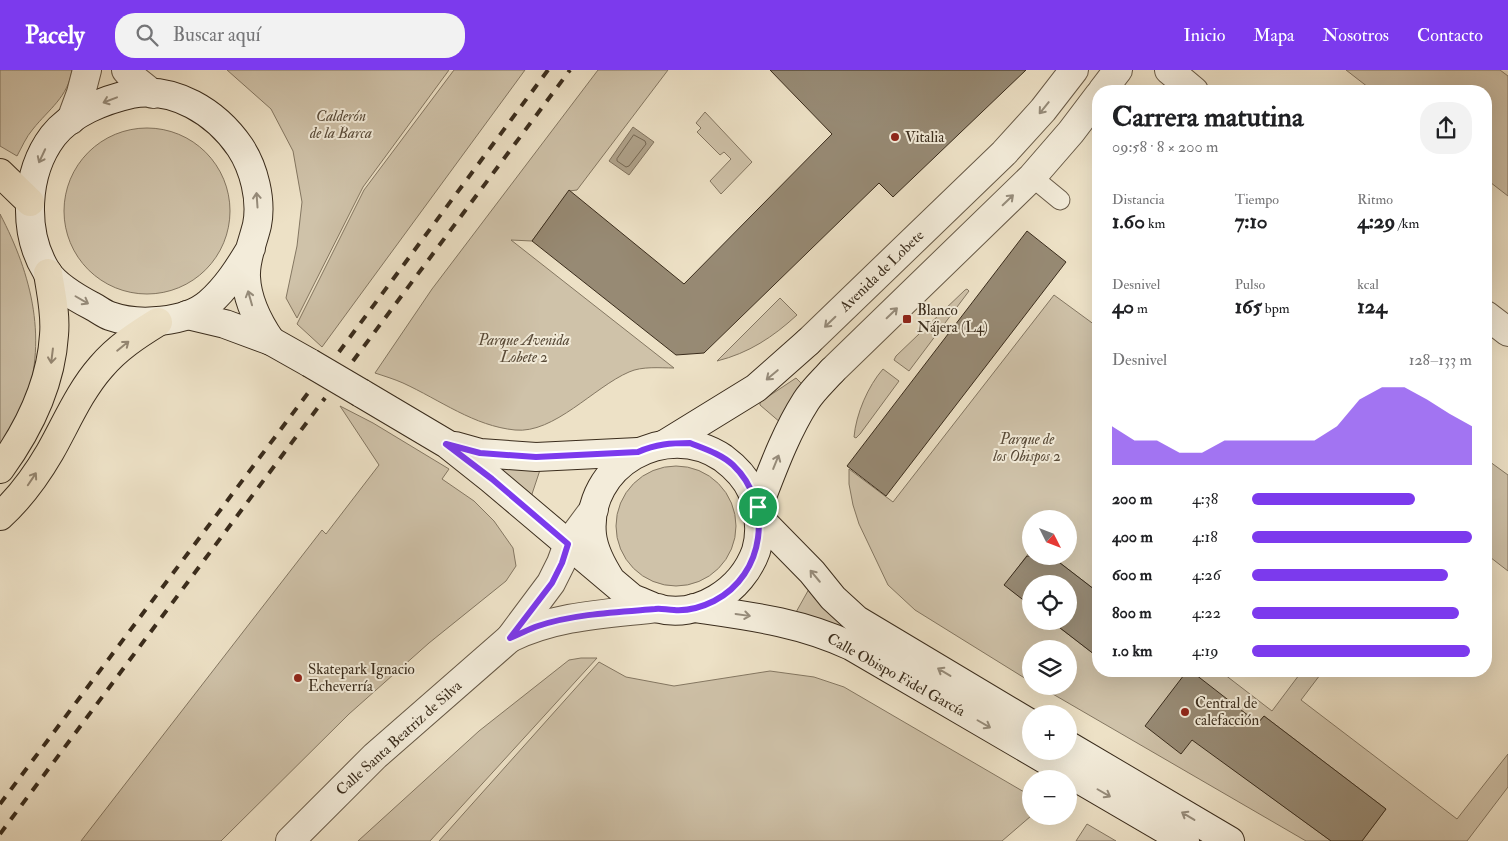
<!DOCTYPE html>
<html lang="es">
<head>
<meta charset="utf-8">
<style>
	body { margin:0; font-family:"IM FELL Double Pica",serif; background:#f2f2f2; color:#202124; height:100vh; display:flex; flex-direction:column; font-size:19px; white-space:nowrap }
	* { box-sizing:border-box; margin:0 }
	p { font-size:16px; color:#757577 }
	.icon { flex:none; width:28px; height:28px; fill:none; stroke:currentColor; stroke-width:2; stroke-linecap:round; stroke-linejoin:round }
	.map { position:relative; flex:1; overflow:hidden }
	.sheet { position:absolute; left:1092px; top:15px; width:400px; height:592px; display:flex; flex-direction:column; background:#fff; border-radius:20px; box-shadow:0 5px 20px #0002 }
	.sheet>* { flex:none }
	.needle { width:32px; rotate:132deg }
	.controls { position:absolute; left:1022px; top:440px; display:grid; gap:10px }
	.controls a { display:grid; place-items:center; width:55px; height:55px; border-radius:50%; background:#fff; box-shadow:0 5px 20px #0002; font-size:25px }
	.pin { position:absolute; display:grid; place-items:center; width:42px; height:42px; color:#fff; margin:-21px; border:2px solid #fff; border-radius:50%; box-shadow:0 1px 5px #0007 }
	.round { display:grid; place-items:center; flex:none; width:52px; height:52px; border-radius:20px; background:#f2f2f2 }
	.summary { display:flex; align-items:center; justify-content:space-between; height:85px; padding:0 20px }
	h1 { font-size:28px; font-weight:800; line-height:38px }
	.stats { display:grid; grid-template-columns:repeat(3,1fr); gap:8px; height:85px; padding:5px 20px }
	.stats div { display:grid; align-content:center }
	.stats b { font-size:21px; font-weight:800 }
	.stats small { font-size:14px; font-weight:400 }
	.stats p { font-size:14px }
	.chart { height:140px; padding:10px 20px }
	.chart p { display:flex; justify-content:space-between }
	.chart svg { width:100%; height:90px; margin-top:5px; fill:#7c3aed; opacity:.7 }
	ul { padding:0 20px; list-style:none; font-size:16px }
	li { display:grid; grid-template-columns:80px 60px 1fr; align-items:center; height:38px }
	li i { height:12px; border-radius:6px; background:#7c3aed }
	header { display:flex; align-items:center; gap:30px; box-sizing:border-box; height:70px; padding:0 25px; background:#7c3aed; color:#fff }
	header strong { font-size:24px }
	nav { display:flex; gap:28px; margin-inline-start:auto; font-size:18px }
	.search { width:350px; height:45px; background:#f2f2f2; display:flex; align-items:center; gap:12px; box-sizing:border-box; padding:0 18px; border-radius:20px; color:#757577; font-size:19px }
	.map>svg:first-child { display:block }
	.green { fill:#cfc2a9; stroke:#847762 }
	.water { fill:#b0a38c; stroke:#81735f }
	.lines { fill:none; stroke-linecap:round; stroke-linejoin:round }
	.shore { stroke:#756854; stroke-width:1 }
	.building { fill:#978a74; stroke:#3a2c1c }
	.service-casing { stroke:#675946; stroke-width:21 }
	.minor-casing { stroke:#675946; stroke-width:30 }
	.secondary-casing { stroke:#3a2c1c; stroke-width:30 }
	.motorway-casing { stroke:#3a2c1c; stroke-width:30 }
	.service { stroke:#f3ecda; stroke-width:19 }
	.minor { stroke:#f3ecda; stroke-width:28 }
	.secondary { stroke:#f3ecda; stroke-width:28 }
	.motorway { stroke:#ede1c6; stroke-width:28 }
	.rail { stroke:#3a2c1c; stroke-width:4; stroke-dasharray:9 9; stroke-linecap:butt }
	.secondary-bridge-casing { stroke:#3a2c1c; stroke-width:30; stroke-linecap:butt }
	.secondary-bridge { stroke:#f3ecda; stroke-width:28 }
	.oneway { stroke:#968c7b }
	.oneway2 { stroke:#948671 }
	.route-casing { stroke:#fff; stroke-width:10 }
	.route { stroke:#7c3aed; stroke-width:6 }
	.poi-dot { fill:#8f2418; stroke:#f3ecda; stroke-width:2 }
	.labels { text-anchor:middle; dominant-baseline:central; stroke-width:4; stroke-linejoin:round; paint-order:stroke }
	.park-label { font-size:15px; font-style:italic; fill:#584a38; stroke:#f3ecda }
	.poi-label { font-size:15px; fill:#3a2c1c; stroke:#f3ecda; text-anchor:start }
	.street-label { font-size:15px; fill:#3a2c1c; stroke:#f3ecda }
</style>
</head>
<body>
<header>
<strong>Pacely</strong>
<div class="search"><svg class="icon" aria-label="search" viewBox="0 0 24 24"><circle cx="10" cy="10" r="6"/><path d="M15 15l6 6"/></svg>Buscar aquí</div>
<nav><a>Inicio</a><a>Mapa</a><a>Nosotros</a><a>Contacto</a></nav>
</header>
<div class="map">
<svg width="1508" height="771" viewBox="0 0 1508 771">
	<rect width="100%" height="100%" fill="#ede1c6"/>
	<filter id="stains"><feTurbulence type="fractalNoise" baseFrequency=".004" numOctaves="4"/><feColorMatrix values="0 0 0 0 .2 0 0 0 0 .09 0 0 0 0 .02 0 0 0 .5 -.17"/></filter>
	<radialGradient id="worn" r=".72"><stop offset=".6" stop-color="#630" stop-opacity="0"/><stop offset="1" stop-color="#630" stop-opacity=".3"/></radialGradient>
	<!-- green -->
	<g class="green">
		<path d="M0,0H72C68,27 49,39 33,59C26,67 22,77 17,86L0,76Z"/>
		<path d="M227,0H449L363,117L297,248L286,228L297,176L302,132L293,81L271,39Z"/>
		<path d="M454,0H525L322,277L297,254L364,120Z"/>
		<path d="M598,0H668L577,120L569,121L532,171L511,170L674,298C660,298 642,296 629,302C594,317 554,364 515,360C474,356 440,330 403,313C394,309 384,306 375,303L432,219Z"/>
		<path d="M1346,0H1500L1508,6V126L1486,109V21H1373Z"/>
		<path d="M705,42L752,92L721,124L710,111L731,89L724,82L720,85L697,62L701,58L696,53Z"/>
		<circle cx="147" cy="141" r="83"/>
		<path d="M0,144C32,205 49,272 23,339C17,354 7,369 0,383Z"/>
		<path d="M967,219L969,221L909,301L894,290L896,286L965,220Z"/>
		<path d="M1054,225L1099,258V523L1051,486H1069V449H1031V480L1005,515L1031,536V551H1051L1099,588V601H1117L1123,606L1127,601H1220L1272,641L1302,601H1323L1301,630L1457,749L1508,684V717L1467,771H1362L1386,739L1264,646L1226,694L1331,771H1306L1039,616H1069V579H1031V612L915,540L888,515L859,454L853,435L849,414V399L893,432Z"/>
		<path d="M780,228L797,245C773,267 749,283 717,291Z"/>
		<path d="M883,299L899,311L860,364L856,368L854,367C856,344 868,316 883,299Z"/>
		<path d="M796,308L804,316L781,353L760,335V332Z"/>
		<path d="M340,336L373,353L449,399L442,409L474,431L494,451L513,478L516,496L506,511L429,573L349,644L221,771H81L322,460L326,464L379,395Z"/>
		<path d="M1486,389L1508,405V501L1486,484Z"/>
		<path d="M498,394L541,397L529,433L492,403Z"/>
		<circle cx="676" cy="456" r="60"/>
		<path d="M809,519L858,568L795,544Z"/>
		<path d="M581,588H597L430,771H358L479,661L569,590Z"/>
		<path d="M599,592L626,607L674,616L770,601L814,607L844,617L1031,726V746L1002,771H439Z"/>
		<path d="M1087,754L1116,771H1076Z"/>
	</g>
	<!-- water -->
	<path class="water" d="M633,57L654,72L629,105L609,91Z"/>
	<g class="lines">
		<!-- shore -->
		<path class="shore" d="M634,65L645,71L646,74L629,96L626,97L617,91V89Z"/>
	</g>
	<!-- building -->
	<g class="building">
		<path d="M770,0H1026L893,127L879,113L704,283L676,285L532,171L569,120L684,214L832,64Z"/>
		<path d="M1027,161L1066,192L886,426L847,396Z"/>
		<path d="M1027,486H1051L1099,523V588L1051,551H1069V514H1031V536L1004,515Z"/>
		<path d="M1187,601H1191L1258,653L1264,646L1386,739L1362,771H1331L1192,670L1181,684L1145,656Z"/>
	</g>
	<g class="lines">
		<defs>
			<path id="service" d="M1032,107L1060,130"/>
			<g id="minor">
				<path d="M126,0L133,8L153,24"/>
				<path d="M1169,0L1194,21"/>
				<path d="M1102,21L1118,0"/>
				<path d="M71,50L81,23L87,0"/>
				<path d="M1486,245L1508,262"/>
				<path d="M808,272L1004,83L1043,40L1074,0"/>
				<path d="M832,301L1032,107L1071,62L1099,25"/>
				<path d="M510,568C558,545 606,544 658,538"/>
				<path d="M290,771L375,686L510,568L551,513L561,493L568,474L594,439"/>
			</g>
			<g id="secondary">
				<path d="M251,178C239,198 227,217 209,233C186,253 138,256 110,246C104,244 98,239 92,236C77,228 57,217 47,202C22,162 25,103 53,66C71,43 104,30 131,24C174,16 216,42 240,77C254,98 262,130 257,155C253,172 245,189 246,207C247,231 258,252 271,271"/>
				<path d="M187,245L225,254L271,271L310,293"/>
				<path d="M361,323L447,374L491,409L632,528C640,531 648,535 656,538C698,550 742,520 756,481C762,461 759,441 752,422C746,408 735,397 723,388C666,349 585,395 592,465C594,482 602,496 611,510"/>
				<path d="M665,374L756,318L808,272"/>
				<path d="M455,376L480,383L536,387L638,382"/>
				<path d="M758,437C772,401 785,364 806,331C813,320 823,311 832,301"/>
				<path d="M759,448L812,502L833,528L857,550L1031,654"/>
				<path d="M694,538C749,546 800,552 851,576L1185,771"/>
				<path d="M1069,676L1230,771"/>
			</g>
			<g id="motorway">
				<path d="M0,103L30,132"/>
				<path d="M0,399C29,359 51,314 54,265C56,244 51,223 48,203"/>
				<path d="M0,446C20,428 36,406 50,382C66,354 79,322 101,297C117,278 137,265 158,252"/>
			</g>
		</defs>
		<!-- service casing -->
		<use href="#service" class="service-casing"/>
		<!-- minor casing -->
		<use href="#minor" class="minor-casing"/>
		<!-- secondary casing -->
		<use href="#secondary" class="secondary-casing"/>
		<!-- motorway casing -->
		<use href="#motorway" class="motorway-casing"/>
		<!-- service -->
		<use href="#service" class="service"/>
		<!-- minor -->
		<use href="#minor" class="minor"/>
		<!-- secondary -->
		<use href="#secondary" class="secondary"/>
		<!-- motorway -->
		<use href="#motorway" class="motorway"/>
		<!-- rail -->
		<g class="rail">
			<path d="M339,282L548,0"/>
			<path d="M353,291L570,0"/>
			<path d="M0,734L311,319"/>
			<path d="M0,764L325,328"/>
		</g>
		<defs>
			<path id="secondary-bridge" d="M310,293L361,323"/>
		</defs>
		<!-- secondary-bridge casing -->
		<use href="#secondary-bridge" class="secondary-bridge-casing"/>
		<!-- secondary-bridge -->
		<use href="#secondary-bridge" class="secondary-bridge"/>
	</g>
	<!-- one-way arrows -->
	<defs><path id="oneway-shaft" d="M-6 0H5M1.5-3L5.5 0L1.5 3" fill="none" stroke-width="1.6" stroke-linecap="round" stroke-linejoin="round" transform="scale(1.25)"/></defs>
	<g class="oneway">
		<use href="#oneway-shaft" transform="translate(110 30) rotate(159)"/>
		<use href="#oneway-shaft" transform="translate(1044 38) rotate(129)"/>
		<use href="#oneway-shaft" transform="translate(42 86) rotate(115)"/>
		<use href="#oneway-shaft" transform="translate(257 130) rotate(-94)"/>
		<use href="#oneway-shaft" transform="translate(1008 130) rotate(-44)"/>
		<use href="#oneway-shaft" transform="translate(250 228) rotate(-106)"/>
		<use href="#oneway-shaft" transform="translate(82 230) rotate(30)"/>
		<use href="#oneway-shaft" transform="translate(892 243) rotate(-44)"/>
		<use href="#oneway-shaft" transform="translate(830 252) rotate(136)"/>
		<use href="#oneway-shaft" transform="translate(772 305) rotate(140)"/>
		<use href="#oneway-shaft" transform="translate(776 392) rotate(-68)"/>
		<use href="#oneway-shaft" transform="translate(815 506) rotate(-130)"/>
		<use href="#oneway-shaft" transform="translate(743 545) rotate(8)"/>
		<use href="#oneway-shaft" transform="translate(944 602) rotate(-149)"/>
		<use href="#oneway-shaft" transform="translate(984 654) rotate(30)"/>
		<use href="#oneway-shaft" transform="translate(1104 723) rotate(30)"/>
		<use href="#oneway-shaft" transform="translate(1188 746) rotate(-149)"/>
	</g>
	<g class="oneway2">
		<use href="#oneway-shaft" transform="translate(123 276) rotate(-39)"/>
		<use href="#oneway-shaft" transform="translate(52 286) rotate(97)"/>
		<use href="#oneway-shaft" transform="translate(32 409) rotate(-56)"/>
	</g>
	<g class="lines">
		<defs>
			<path id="route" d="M690,373C705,379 721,384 733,395C774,434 765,505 714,531C702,537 687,541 674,540C667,540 661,538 655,539C618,542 573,544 538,556C529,559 520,564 510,568L552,513L562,493L568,474L492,409L446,374L480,383L536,387L638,382C656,374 671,373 690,373Z"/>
		</defs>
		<!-- route casing -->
		<use href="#route" class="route-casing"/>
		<!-- route -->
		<use href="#route" class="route"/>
	</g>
	<!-- markers -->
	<g class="poi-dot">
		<circle cx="895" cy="67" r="5"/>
		<rect x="902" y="244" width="10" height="10" rx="2.5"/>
		<circle cx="298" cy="608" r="5"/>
		<circle cx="1185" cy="642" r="5"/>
	</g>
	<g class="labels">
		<!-- park labels -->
		<g class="park-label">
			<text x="341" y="46">Calderón<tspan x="341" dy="17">de la Barca</tspan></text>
			<text x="524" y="270">Parque Avenida<tspan x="524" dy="17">Lobete 2</tspan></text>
			<text x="1027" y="369">Parque de<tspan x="1027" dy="17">los Obispos 2</tspan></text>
		</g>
		<!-- poi labels -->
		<g class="poi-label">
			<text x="905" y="67">Vitalia</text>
			<text x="917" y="240">Blanco<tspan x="917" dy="17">Nájera (L4)</tspan></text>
			<text x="308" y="599">Skatepark Ignacio<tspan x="308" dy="17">Echeverría</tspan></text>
			<text x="1195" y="633">Central de<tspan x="1195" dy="17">calefacción</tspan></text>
		</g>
		<!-- street labels -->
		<g class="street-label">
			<text transform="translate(882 201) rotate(-44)">Avenida de Lobete</text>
			<text transform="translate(896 605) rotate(29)">Calle Obispo Fidel García</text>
			<text transform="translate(399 668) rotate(-42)">Calle Santa Beatriz de Silva</text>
		</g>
	</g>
	<rect width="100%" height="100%" filter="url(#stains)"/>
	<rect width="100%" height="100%" fill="url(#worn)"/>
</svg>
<div class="controls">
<a><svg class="needle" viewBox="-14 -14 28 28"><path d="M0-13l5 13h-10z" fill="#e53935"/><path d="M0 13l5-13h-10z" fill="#757577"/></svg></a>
<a><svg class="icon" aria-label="locate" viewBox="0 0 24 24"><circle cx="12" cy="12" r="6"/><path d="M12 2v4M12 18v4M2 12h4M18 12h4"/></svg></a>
<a><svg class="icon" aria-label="layers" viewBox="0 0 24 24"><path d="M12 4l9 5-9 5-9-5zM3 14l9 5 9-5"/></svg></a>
<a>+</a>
<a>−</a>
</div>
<div class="pin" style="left:758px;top:437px;background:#1e9e55"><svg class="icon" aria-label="arrive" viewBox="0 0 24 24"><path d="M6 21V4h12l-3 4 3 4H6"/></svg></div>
<section class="sheet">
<div class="summary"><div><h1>Carrera matutina</h1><p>09:58 · 8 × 200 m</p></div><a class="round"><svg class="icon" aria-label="share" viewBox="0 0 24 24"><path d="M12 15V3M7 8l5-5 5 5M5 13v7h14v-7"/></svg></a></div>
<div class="stats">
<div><p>Distancia</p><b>1.60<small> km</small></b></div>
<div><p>Tiempo</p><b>7:10</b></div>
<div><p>Ritmo</p><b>4:29<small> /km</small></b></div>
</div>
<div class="stats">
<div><p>Desnivel</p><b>40<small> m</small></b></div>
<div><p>Pulso</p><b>165<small> bpm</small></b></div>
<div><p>kcal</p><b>124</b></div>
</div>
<div class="chart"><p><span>Desnivel</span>128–133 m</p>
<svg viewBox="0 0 160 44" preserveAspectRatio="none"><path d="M0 44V25L10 32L20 32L30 38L40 38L50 32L60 32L70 32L80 32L90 32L100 25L110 12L120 6L130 6L140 12L150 19L160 25V44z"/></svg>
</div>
<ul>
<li><b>200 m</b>4:38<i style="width:74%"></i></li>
<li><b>400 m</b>4:18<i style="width:100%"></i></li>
<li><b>600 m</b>4:26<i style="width:89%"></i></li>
<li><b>800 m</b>4:22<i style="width:94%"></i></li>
<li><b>1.0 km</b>4:19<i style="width:99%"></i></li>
</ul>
</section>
</div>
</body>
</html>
